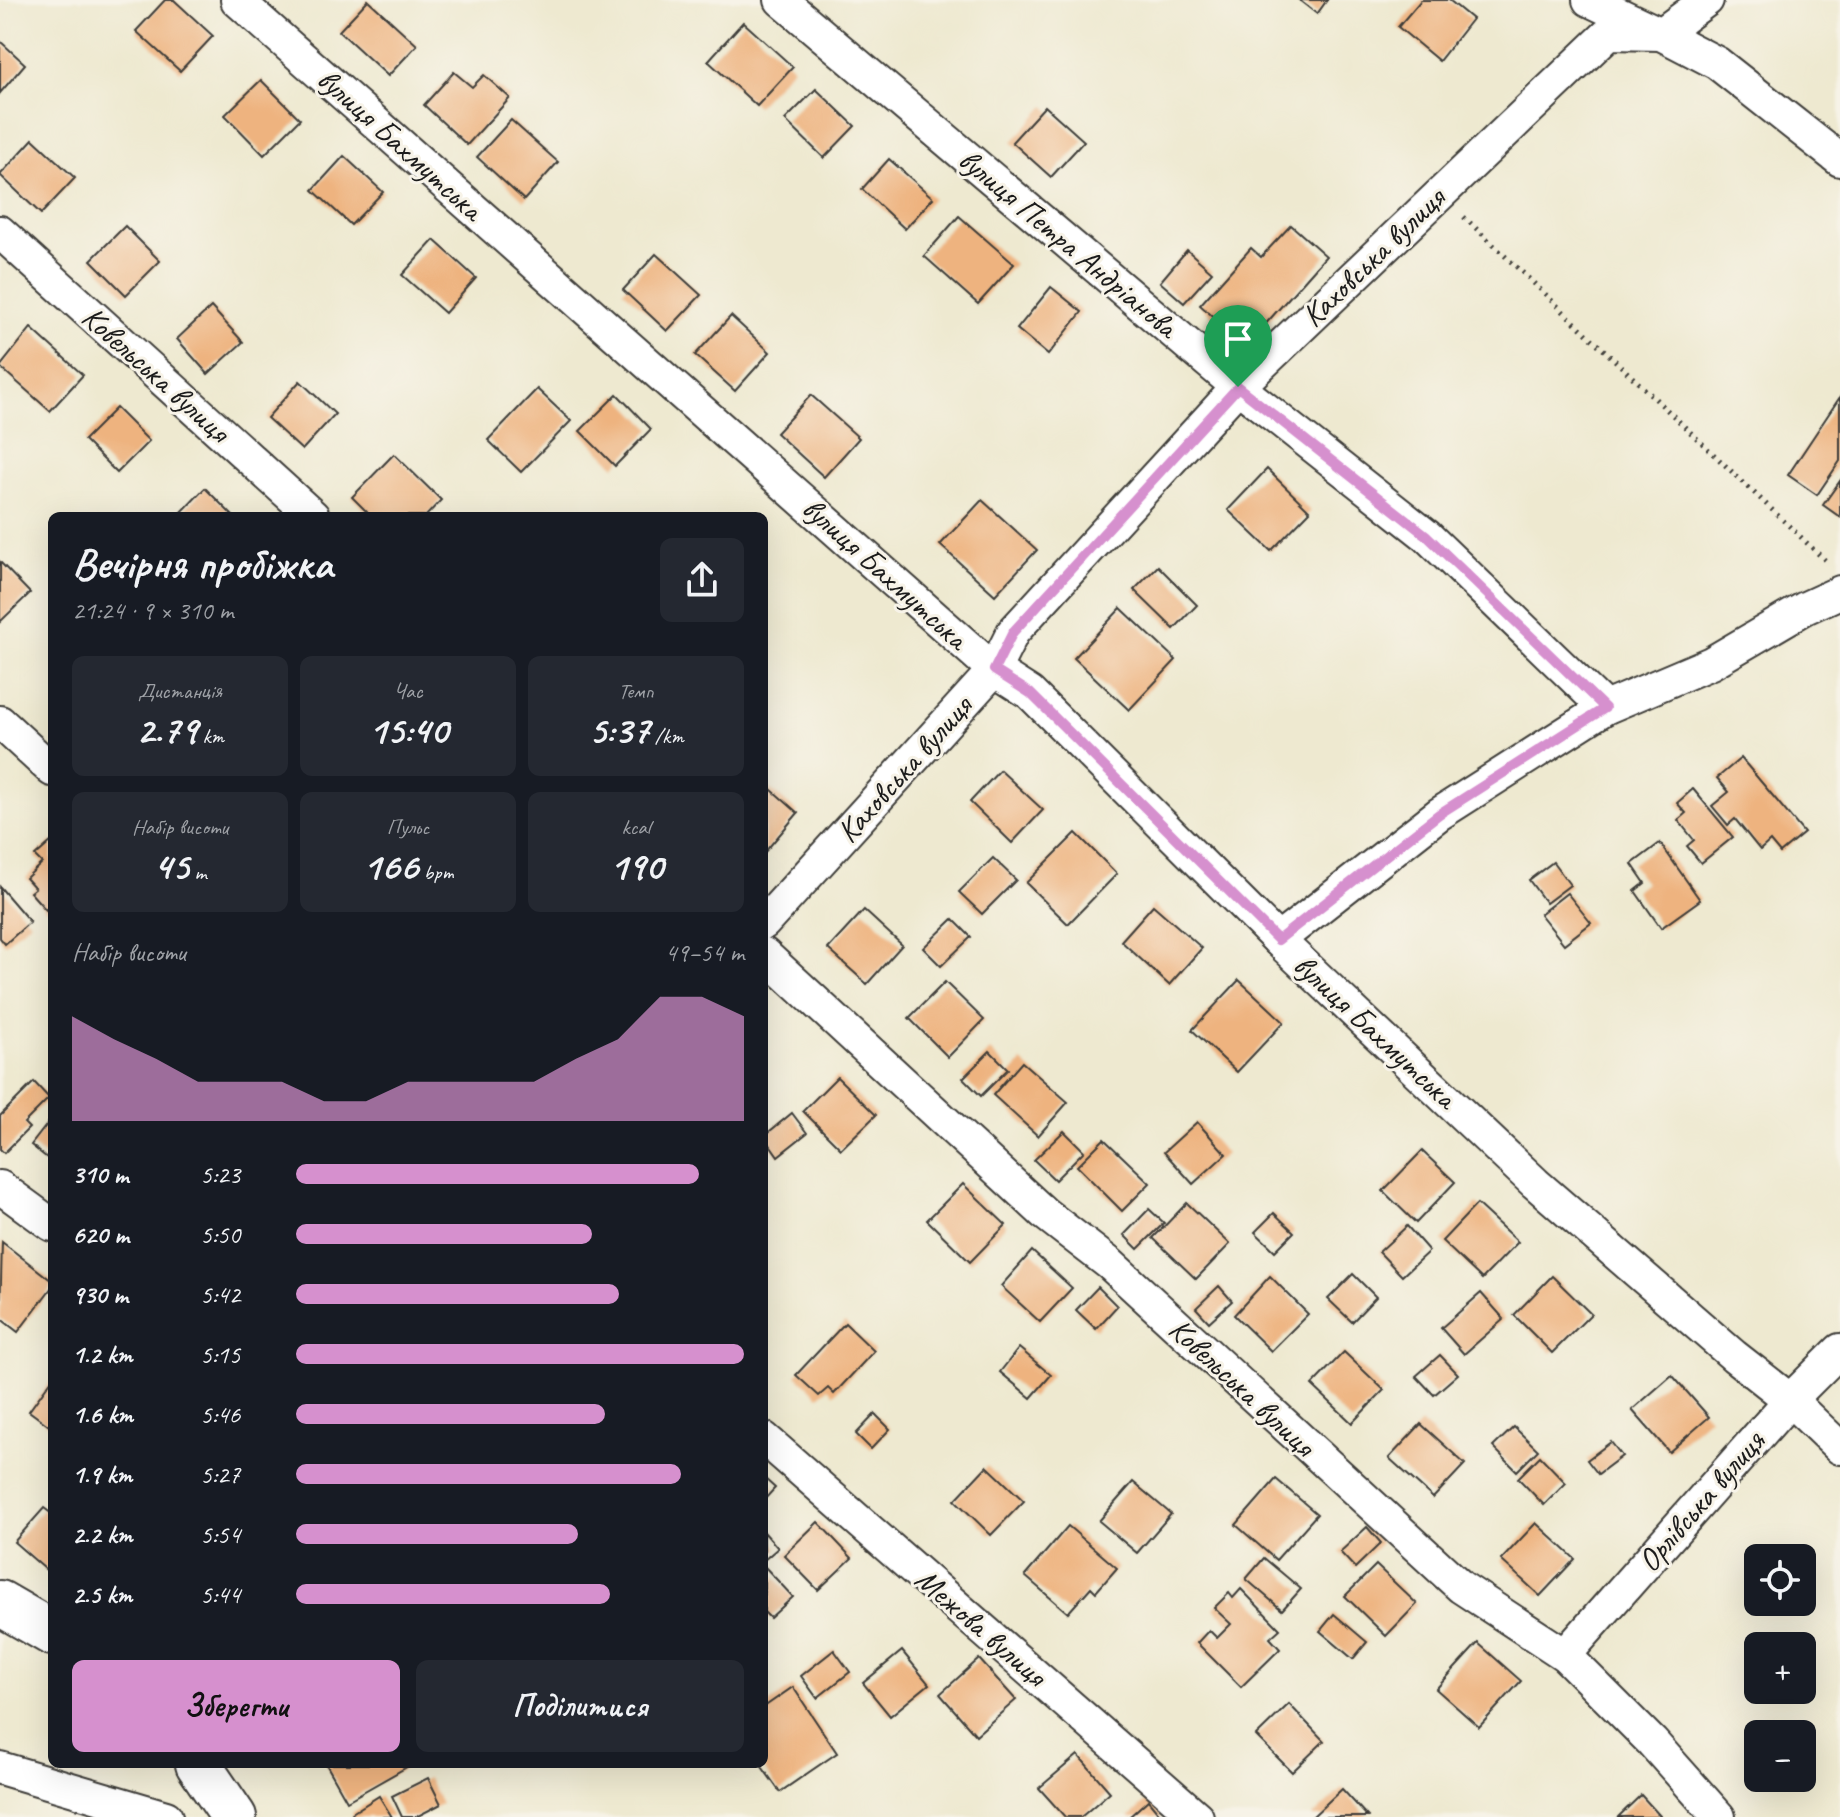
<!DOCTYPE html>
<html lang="uk">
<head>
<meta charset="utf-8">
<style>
	body { margin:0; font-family:Caveat,sans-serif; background:#242831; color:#f1f3f6; height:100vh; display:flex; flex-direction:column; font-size:30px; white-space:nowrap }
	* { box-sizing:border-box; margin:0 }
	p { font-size:26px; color:#9ea1a6 }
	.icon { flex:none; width:44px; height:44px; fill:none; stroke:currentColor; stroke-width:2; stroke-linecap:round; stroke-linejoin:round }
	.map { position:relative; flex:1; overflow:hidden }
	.details { position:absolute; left:48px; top:512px; width:720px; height:1256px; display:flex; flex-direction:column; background:#171b24; border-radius:12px; box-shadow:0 8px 32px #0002 }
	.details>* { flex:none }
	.fabs { position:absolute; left:1744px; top:1544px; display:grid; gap:16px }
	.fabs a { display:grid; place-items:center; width:72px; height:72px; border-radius:12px; background:#171b24; box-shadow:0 8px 32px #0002; font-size:40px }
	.pin { position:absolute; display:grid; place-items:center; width:68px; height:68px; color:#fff; margin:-82px -34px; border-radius:50% 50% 50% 0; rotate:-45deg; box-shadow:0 0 8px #0007 }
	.pin .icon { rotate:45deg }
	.round { display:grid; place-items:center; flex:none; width:84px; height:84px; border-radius:12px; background:#242831 }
	.summary { display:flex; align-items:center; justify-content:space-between; height:136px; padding:0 24px }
	h1 { font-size:44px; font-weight:600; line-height:60px }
	.figures { display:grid; grid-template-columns:repeat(3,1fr); gap:12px; height:136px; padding:8px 24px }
	.figures div { display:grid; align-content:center; border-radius:12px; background:#242831; text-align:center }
	.figures b { font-size:40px; font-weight:600 }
	.figures small { font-size:22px; font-weight:400 }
	.figures p { font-size:22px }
	.chart { height:224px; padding:16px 24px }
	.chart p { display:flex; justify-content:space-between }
	.chart svg { width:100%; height:144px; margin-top:8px; fill:#d690ce; opacity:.7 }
	.button { display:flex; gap:16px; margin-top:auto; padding:16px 24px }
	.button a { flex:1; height:92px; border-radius:12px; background:#d690ce; color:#111; font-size:32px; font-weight:600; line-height:92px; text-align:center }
	.button a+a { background:#242831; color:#f1f3f6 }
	ul { padding:0 24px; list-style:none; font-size:26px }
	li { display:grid; grid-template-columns:128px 96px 1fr; align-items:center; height:60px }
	li i { height:20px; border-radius:10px; background:#d690ce }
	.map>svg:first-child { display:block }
	.building { fill:#eeb37f }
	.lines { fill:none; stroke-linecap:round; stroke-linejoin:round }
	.street-casing { stroke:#3c3b37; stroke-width:36 }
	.secondary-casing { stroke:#3c3b37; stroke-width:48 }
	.path { stroke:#3c3b37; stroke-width:5; stroke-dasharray:2 6; stroke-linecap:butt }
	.street { stroke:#fff; stroke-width:32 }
	.secondary { stroke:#fff; stroke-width:44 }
	.route-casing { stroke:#fff; stroke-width:16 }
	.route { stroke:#d690ce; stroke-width:10 }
	.labels { text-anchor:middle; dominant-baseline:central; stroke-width:6; stroke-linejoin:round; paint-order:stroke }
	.street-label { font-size:32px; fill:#1c1c1c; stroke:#f7f3e8 }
</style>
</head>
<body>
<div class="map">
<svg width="1840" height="1817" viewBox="0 0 1840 1817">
	<rect width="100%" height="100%" fill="#f7f3e8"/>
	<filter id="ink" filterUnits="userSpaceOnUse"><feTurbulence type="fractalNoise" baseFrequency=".0125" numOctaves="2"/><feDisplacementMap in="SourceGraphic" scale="16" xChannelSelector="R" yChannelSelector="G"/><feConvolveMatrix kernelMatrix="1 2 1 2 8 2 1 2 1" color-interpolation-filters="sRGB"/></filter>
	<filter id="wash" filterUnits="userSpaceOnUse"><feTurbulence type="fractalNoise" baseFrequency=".006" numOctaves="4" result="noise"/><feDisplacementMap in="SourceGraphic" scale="32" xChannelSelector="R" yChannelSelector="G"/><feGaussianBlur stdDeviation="1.8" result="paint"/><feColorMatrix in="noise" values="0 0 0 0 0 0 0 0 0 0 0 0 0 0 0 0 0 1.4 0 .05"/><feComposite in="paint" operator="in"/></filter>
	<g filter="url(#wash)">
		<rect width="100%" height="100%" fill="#eee9d0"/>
		<g id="blocks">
			<!-- building -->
			<g class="building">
				<path d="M165,0H174L213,36L180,71L136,31Z"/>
				<path d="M368,0L417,45L388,76L339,31Z"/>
				<path d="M1299,0H1327L1317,14Z"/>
				<path d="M1421,0H1449L1472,19L1439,61L1398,27Z"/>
				<path d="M743,22L793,67L757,106L708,61Z"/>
				<path d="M0,41L25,64L0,93Z"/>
				<path d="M454,72L472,87L484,75L510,98L467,145L424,105Z"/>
				<path d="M261,80L300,119L264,155L225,115Z"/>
				<path d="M816,89L855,126L824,158L785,120Z"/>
				<path d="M1045,106L1084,141L1051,177L1012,142Z"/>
				<path d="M511,120L558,162L524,200L477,157Z"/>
				<path d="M33,139L75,178L41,214L0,175Z"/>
				<path d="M344,156L383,192L351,225L313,190Z"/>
				<path d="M889,159L933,198L905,229L862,189Z"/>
				<path d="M959,216L1014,264L978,304L924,256Z"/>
				<path d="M1291,225L1326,256L1246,346L1200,305L1251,248L1261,257Z"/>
				<path d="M125,226L160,261L126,295L91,260Z"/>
				<path d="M434,240L476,278L445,313L402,275Z"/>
				<path d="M1187,250L1212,272L1184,303L1160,282Z"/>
				<path d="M656,254L701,295L667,331L623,290Z"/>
				<path d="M1051,287L1082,312L1048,355L1017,329Z"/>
				<path d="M211,307L243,342L208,374L177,339Z"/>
				<path d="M731,316L770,352L735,391L695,355Z"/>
				<path d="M31,328L83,375L50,411L0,367Z"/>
				<path d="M300,381L335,414L302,450L267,418Z"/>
				<path d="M537,389L571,421L521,472L488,440Z"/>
				<path d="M617,394L651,429L615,466L580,431Z"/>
				<path d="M811,395L859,438L824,477L776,433Z"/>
				<path d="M1840,397V461L1817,495L1788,475Z"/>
				<path d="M116,408L149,441L117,473L84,440Z"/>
				<path d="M394,454L441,500L426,516H371L352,497Z"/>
				<path d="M1267,469L1310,511L1271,551L1228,510Z"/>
				<path d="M1840,481V517L1823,505Z"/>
				<path d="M205,488L233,516H178Z"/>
				<path d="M982,500L1037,550L995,595L940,545Z"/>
				<path d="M0,562L30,593L0,622Z"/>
				<path d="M1158,566L1197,605L1174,629L1134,590Z"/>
				<path d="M1121,608L1176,660L1129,710L1074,658Z"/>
				<path d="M1741,758L1804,833L1780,853L1770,841L1760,850L1735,819L1728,825L1712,806L1729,792L1717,778Z"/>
				<path d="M1000,770L1043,810L1012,843L970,802Z"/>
				<path d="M764,783L798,813L764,853Z"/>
				<path d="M1693,789L1733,837L1701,863L1687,846L1694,840L1678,820L1686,813L1677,803Z"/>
				<path d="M1076,833L1117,874L1068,924L1026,883Z"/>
				<path d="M52,841V904L46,910L30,892L35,888L26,878L42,863L35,856Z"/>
				<path d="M1660,843L1700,900L1661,928L1635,891L1645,883L1632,864Z"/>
				<path d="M993,858L1016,880L982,914L959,892Z"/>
				<path d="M1553,862L1570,885L1546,903L1529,880Z"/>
				<path d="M0,887L30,922L5,944L0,938Z"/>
				<path d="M1567,893L1591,923L1564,944L1540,914Z"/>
				<path d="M1153,905L1202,948L1169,985L1121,941Z"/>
				<path d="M864,910L902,945L867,984L828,949Z"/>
				<path d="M953,919L971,937L941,966L923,948Z"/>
				<path d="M1239,980L1284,1022L1237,1072L1192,1030Z"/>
				<path d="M945,982L984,1020L948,1057L909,1018Z"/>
				<path d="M990,1051L1008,1069L981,1096L963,1078Z"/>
				<path d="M1022,1062L1068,1102L1038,1136L993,1095Z"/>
				<path d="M837,1077L876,1115L841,1149L803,1111Z"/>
				<path d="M34,1082L49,1098L24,1123L29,1128L4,1153L0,1149V1116Z"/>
				<path d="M792,1113L807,1133L778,1156L764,1136Z"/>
				<path d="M52,1118V1162L31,1145Z"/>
				<path d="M1197,1122L1226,1154L1193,1184L1164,1152Z"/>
				<path d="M1064,1131L1084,1151L1055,1180L1034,1160Z"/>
				<path d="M1104,1139L1150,1183L1122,1211L1077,1166Z"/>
				<path d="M1422,1151L1455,1182L1416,1223L1383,1191Z"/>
				<path d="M963,1184L1006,1225L970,1262L927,1220Z"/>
				<path d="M1187,1203L1230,1244L1196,1279L1153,1238Z"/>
				<path d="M1477,1204L1518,1242L1482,1279L1442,1241Z"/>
				<path d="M1149,1209L1164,1223L1138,1249L1124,1235Z"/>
				<path d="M1274,1213L1294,1232L1275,1251L1255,1232Z"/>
				<path d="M1407,1226L1429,1251L1402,1276L1379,1252Z"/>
				<path d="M2,1242L52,1281V1287L18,1332L0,1318Z"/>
				<path d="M1032,1251L1072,1288L1040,1322L1001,1286Z"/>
				<path d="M1353,1274L1376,1297L1352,1322L1328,1299Z"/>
				<path d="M1270,1276L1308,1314L1271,1351L1234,1315Z"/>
				<path d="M1552,1276L1591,1314L1552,1353L1514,1315Z"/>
				<path d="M1219,1286L1232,1301L1209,1322L1196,1308Z"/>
				<path d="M1098,1287L1117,1306L1096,1329L1076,1310Z"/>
				<path d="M1481,1293L1504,1319L1464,1354L1441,1328Z"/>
				<path d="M845,1323L874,1351L834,1394L828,1388L819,1396L796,1375Z"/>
				<path d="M1019,1348L1051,1375L1031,1398L1000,1372Z"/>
				<path d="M1344,1352L1384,1390L1352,1423L1312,1385Z"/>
				<path d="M1440,1355L1458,1374L1434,1395L1416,1376Z"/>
				<path d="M1672,1375L1709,1417L1669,1452L1632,1410Z"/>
				<path d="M52,1379V1428L29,1411Z"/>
				<path d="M875,1414L890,1429L871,1449L856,1434Z"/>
				<path d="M1421,1424L1465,1464L1433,1498L1389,1458Z"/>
				<path d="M1514,1427L1538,1450L1517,1471L1493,1447Z"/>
				<path d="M1611,1442L1622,1456L1598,1474L1587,1460Z"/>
				<path d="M1540,1456L1566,1483L1544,1505L1518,1478Z"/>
				<path d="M987,1466L1024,1501L991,1535L955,1500Z"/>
				<path d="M764,1478L775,1488L764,1500Z"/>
				<path d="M1276,1479L1317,1514L1276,1560L1236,1525Z"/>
				<path d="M1133,1482L1171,1514L1137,1553L1099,1521Z"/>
				<path d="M44,1508L52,1514V1575L14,1542Z"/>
				<path d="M818,1522L852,1558L818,1590L784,1555Z"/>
				<path d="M1536,1523L1575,1559L1540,1596L1501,1560Z"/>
				<path d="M1068,1526L1117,1568L1096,1592L1091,1587L1068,1613L1025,1576Z"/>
				<path d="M1367,1527L1381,1543L1355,1568L1340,1552Z"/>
				<path d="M764,1532L778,1548L764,1560Z"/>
				<path d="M1264,1558L1301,1589L1282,1610L1246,1579Z"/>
				<path d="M1376,1565L1417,1604L1386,1636L1345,1596Z"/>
				<path d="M764,1566L793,1597L770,1618L764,1612Z"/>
				<path d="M1241,1589L1280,1629L1270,1638L1280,1649L1241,1687L1197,1643L1209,1630L1217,1638L1231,1624L1214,1608L1229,1593L1233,1598Z"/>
				<path d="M1334,1614L1367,1642L1353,1659L1320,1631Z"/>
				<path d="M1478,1643L1521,1681L1479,1727L1436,1689Z"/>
				<path d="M834,1650L850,1672L817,1698L801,1676Z"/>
				<path d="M902,1651L929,1684L890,1716L863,1683Z"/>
				<path d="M979,1659L1016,1700L976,1735L940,1694Z"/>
				<path d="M793,1687L837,1753L780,1792L760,1764H764V1707Z"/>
				<path d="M1289,1704L1324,1741L1292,1772L1256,1736Z"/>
				<path d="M1078,1755L1110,1792L1081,1817H1065L1039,1788Z"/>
				<path d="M326,1764H412L347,1801Z"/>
				<path d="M428,1778L441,1804L416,1817H402L392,1796Z"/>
				<path d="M1342,1789L1368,1817H1312Z"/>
				<path d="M1641,1795L1661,1817H1618Z"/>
				<path d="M379,1796L392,1817H354L352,1813Z"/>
				<path d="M1148,1800L1162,1817H1129Z"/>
			</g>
		</g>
	</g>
	<g filter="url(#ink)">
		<use href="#blocks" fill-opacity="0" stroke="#3c3b37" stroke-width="2"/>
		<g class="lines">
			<defs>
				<g id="street">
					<path d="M237,0L994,670L1030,693L1278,940L1535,1183L1734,1356L1790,1400L1840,1448"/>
					<path d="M781,0L1238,387L1427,536L1605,708"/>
					<path d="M1589,0L1661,34L1707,0"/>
					<path d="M0,232L313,516"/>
					<path d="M0,722L52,770"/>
					<path d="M764,923L994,670L1013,632L1238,387L1609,33L1661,34L1717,63L1840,160"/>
					<path d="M1278,940L1439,814L1605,708L1711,663L1805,608L1840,592"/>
					<path d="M764,954L1044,1213L1110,1264L1461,1587L1565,1655L1652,1742L1719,1817"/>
					<path d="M0,1187L52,1225"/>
					<path d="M764,1438L1197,1817"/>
					<path d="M1565,1655L1790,1400L1840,1350"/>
					<path d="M0,1768L166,1817"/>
				</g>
				<g id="secondary">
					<path d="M0,1603L52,1633"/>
					<path d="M198,1764L234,1817"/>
				</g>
			</defs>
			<!-- street casing -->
			<use href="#street" class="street-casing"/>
			<!-- secondary casing -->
			<use href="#secondary" class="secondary-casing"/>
			<!-- path -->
			<path class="path" d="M1464,217L1828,563"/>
			<!-- street -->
			<use href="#street" class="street"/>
			<!-- secondary -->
			<use href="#secondary" class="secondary"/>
		</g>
	</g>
	<g class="lines" filter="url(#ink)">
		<defs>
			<path id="route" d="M1238,387L1427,536L1605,708L1439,814L1278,940L1030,693L994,670L1013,632Z"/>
		</defs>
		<!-- route casing -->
		<use href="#route" class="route-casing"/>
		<!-- route -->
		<use href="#route" class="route"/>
	</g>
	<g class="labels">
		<!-- street labels -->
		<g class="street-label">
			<text transform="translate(400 144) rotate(42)">вулиця Бахмутська</text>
			<text transform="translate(1068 243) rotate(40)">вулиця Петра Андріанова</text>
			<text transform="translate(1373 257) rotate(-44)">Каховська вулиця</text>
			<text transform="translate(156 374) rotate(42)">Ковельська вулиця</text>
			<text transform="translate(885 573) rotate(42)">вулиця Бахмутська</text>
			<text transform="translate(904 769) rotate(-48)">Каховська вулиця</text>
			<text transform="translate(1375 1031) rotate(43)">вулиця Бахмутська</text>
			<text transform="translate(1242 1387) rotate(43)">Ковельська вулиця</text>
			<text transform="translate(1701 1501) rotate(-49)">Орлівська вулиця</text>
			<text transform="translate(981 1627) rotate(41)">Межова вулиця</text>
		</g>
	</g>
</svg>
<div class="fabs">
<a><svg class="icon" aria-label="locate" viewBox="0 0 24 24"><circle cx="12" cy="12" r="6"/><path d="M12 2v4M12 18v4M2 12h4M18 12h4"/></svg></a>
<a>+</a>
<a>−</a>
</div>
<div class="pin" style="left:1238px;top:387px;background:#1e9e55"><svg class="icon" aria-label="arrive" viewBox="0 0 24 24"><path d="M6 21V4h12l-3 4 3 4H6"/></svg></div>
<section class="details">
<div class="summary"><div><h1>Вечірня пробіжка</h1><p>21:24 · 9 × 310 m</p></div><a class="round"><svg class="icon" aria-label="share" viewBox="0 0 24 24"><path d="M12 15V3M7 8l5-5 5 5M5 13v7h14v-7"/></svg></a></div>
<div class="figures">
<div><p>Дистанція</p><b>2.79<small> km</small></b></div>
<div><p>Час</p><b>15:40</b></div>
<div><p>Темп</p><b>5:37<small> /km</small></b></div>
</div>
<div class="figures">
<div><p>Набір висоти</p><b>45<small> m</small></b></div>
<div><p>Пульс</p><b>166<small> bpm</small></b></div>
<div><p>kcal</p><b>190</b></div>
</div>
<div class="chart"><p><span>Набір висоти</span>49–54 m</p>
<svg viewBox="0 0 160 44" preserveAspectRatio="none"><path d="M0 44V12L10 19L20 25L30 32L40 32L50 32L60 38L70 38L80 32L90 32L100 32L110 32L120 25L130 19L140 6L150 6L160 12V44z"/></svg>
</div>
<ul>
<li><b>310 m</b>5:23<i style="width:90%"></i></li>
<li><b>620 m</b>5:50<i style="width:66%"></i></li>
<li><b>930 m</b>5:42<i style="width:72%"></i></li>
<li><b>1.2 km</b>5:15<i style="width:100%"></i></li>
<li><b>1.6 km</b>5:46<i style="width:69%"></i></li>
<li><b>1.9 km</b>5:27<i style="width:86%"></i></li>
<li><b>2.2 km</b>5:54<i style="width:63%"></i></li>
<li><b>2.5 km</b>5:44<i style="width:70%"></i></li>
</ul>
<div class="button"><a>Зберегти</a><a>Поділитися</a></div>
</section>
</div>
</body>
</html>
